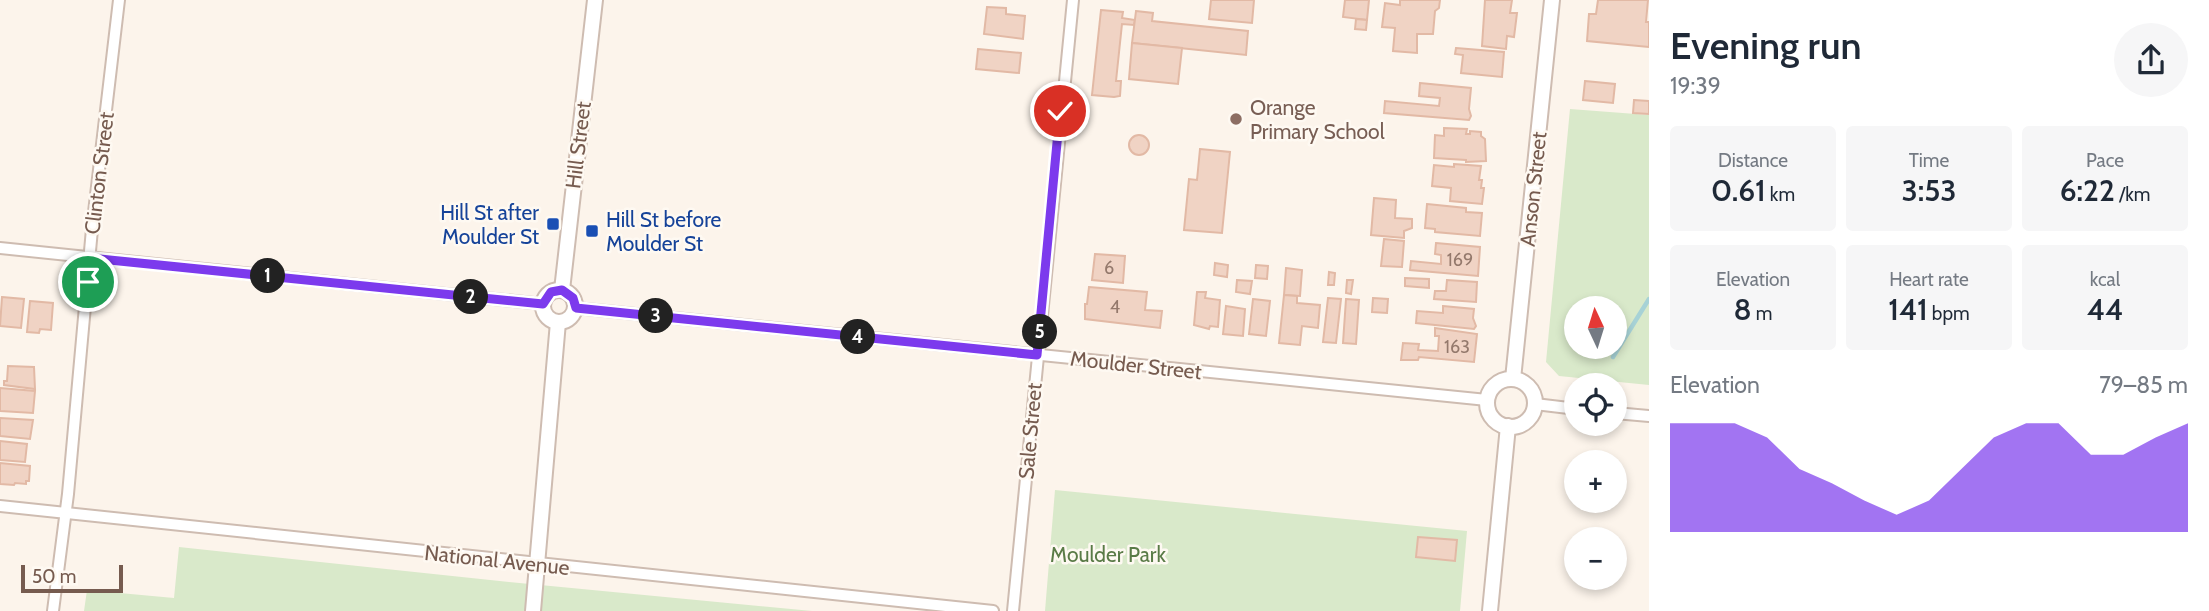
<!DOCTYPE html>
<html lang="en">
<head>
<meta charset="utf-8">
<style>
	body { margin:0; font-family:Cabin,sans-serif; background:#f6f6f7; color:#1f2937; height:100vh; display:flex; flex-direction:column; font-size:26px; white-space:nowrap }
	* { box-sizing:border-box; margin:0 }
	p { font-size:23px; color:#747a83 }
	.icon { flex:none; width:38px; height:38px; fill:none; stroke:currentColor; stroke-width:2; stroke-linecap:round; stroke-linejoin:round }
	.map { position:relative; flex:1; overflow:hidden }
	.drawer { display:flex; flex-direction:column; background:#fff; width:560px }
	.drawer>* { flex:none }
	.needle { width:46px; rotate:356deg }
	.controls { position:absolute; left:1564px; top:296px; display:grid; gap:14px }
	.controls a { display:grid; place-items:center; width:63px; height:63px; border-radius:50%; background:#fff; box-shadow:0 4px 10px #0003; font-size:35px }
	.scale { position:absolute; left:21px; bottom:18px; width:102px; box-sizing:border-box; padding-left:7px; border:4px solid #765b4f; border-top:0; font-size:19px; line-height:24px; white-space:nowrap; color:#765b4f; -webkit-text-stroke:5px #fef9f2; paint-order:stroke }
	.pin { position:absolute; display:grid; place-items:center; width:60px; height:60px; color:#fff; margin:-30px; border:4px solid #fff; border-radius:50%; box-shadow:0 2px 7px #0007 }
	.km { position:absolute; width:35px; height:35px; margin:-18px; border-radius:50%; background:#222; color:#fff; font-size:19px; line-height:35px; text-align:center }
	.round { display:grid; place-items:center; flex:none; width:74px; height:74px; border-radius:37px; background:#f6f6f7 }
	.summary { display:flex; align-items:center; justify-content:space-between; height:119px; padding:0 21px }
	h1 { font-size:38px; font-weight:600; line-height:52px }
	.metrics { display:grid; grid-template-columns:repeat(3,1fr); gap:10px; height:119px; padding:7px 21px }
	.metrics div { display:grid; align-content:center; border-radius:7px; background:#f6f6f7; text-align:center }
	.metrics b { font-size:30px; font-weight:600 }
	.metrics small { font-size:19px; font-weight:400 }
	.metrics p { font-size:19px }
	.chart { height:196px; padding:14px 21px }
	.chart p { display:flex; justify-content:space-between }
	.chart svg { width:100%; height:126px; margin-top:7px; fill:#7c3aed; opacity:.7 }
	main { display:flex; flex:1; min-height:0 }
	.map>svg:first-child { display:block }
	.green { fill:#d9e9ca; fill-rule:evenodd }
	.lines { fill:none; stroke-linecap:round; stroke-linejoin:round }
	.stream { stroke:#a7d2d6; stroke-width:4.5 }
	.building { fill:#f0d3c4; stroke:#e2b9a5; stroke-width:2 }
	.minor-casing { stroke:#cebcb1; stroke-width:14 }
	.tertiary-casing { stroke:#cebcb1; stroke-width:18 }
	.minor { stroke:#fff; stroke-width:10 }
	.tertiary { stroke:#fff; stroke-width:14 }
	.route-casing { stroke:#fff; stroke-width:14 }
	.route { stroke:#7c3aed; stroke-width:9 }
	.education-dot { fill:#8d6e63; stroke:#fef9f2; stroke-width:2.5 }
	.transit-dot { fill:#1a4fb4; stroke:#fef9f2; stroke-width:2.5 }
	.labels { text-anchor:middle; dominant-baseline:central; stroke-width:5; stroke-linejoin:round; paint-order:stroke }
	.number-label { font-size:18px; fill:#94796c }
	.education-label { font-size:21px; fill:#785e54; stroke:#fef9f2; text-anchor:start }
	.street-label { font-size:21px; fill:#765b4f; stroke:#fef9f2 }
	.transit-label { font-size:21px; fill:#164399; stroke:#fef9f2; text-anchor:end }
	.park-label { font-size:21px; fill:#5a7b47; stroke:#fef9f2 }
</style>
</head>
<body>
<main>
<div class="map">
<svg width="1649" height="611" viewBox="0 0 1649 611">
	<rect width="100%" height="100%" fill="#fcf4eb"/>
	<!-- green -->
	<g class="green">
		<path d="M1570,109L1649,115V385L1559,376L1546,362ZM1577,308H1615V346H1577Z"/>
		<path d="M1055,490L1467,531L1460,611H1045Z"/>
		<path d="M179,547L509,582L812,611H84L87,590L174,598Z"/>
	</g>
	<g class="lines">
		<!-- stream -->
		<path class="stream" d="M1613,357L1649,299"/>
	</g>
	<!-- building -->
	<g class="building">
		<path d="M1211,0H1254L1252,23L1209,19Z"/>
		<path d="M1345,0H1369L1367,20L1343,17Z"/>
		<path d="M1400,0H1440L1439,8L1435,11L1433,34H1417V53L1393,51L1395,28L1382,27L1385,3L1400,5Z"/>
		<path d="M1485,0H1512L1510,13H1517L1514,37L1507,36L1506,49L1482,46Z"/>
		<path d="M1598,0H1648L1646,22H1649V47L1587,41L1589,14H1596Z"/>
		<path d="M987,7L1006,8V14L1025,16L1023,39L984,34Z"/>
		<path d="M1101,10L1123,12L1122,18L1135,20L1134,25L1122,24L1116,81H1121L1120,96L1114,97L1092,95Z"/>
		<path d="M1136,11L1153,13L1152,21L1248,31L1246,55L1132,43Z"/>
		<path d="M1356,19L1367,20L1366,30L1355,29Z"/>
		<path d="M1132,43L1182,48L1178,84L1129,79Z"/>
		<path d="M1456,48L1504,52L1502,77L1461,73L1463,55L1455,54Z"/>
		<path d="M978,49L1021,53L1019,73L976,69Z"/>
		<path d="M1585,81L1615,84L1613,103L1583,100Z"/>
		<path d="M1420,83L1471,88L1469,109L1471,116L1469,120L1384,113L1385,101L1439,106L1440,98L1419,96Z"/>
		<path d="M1634,100L1649,101V114L1633,113Z"/>
		<path d="M1444,128L1467,129L1466,134H1470V131L1481,132V136L1485,139L1486,161L1466,162V160L1434,158L1435,135L1444,136Z"/>
		<circle cx="1139" cy="145" r="10"/>
		<path d="M1200,149L1230,152L1222,233L1184,230L1189,179L1197,180Z"/>
		<path d="M1454,164L1481,166L1479,180H1482L1481,188H1484L1482,204L1450,201L1451,188L1432,186L1434,165L1454,167Z"/>
		<path d="M1374,198L1396,200L1395,218L1412,219V228L1404,231V238L1371,235Z"/>
		<path d="M1427,204L1466,208V212L1482,213L1480,236L1435,232V229L1425,228Z"/>
		<path d="M1384,239L1404,241L1402,267L1381,266Z"/>
		<path d="M1436,243L1480,247L1478,276L1410,270L1411,261L1441,264V255L1435,254Z"/>
		<path d="M1095,254L1125,256L1123,283L1092,280Z"/>
		<path d="M1215,263L1228,265L1227,277L1214,275Z"/>
		<path d="M1256,265L1268,266L1267,279L1255,278Z"/>
		<path d="M1286,268L1302,270L1300,296L1284,295Z"/>
		<path d="M1329,272L1335,273L1334,285H1328Z"/>
		<path d="M1405,278L1429,279V288L1405,286Z"/>
		<path d="M1237,280L1252,281L1250,294L1236,292Z"/>
		<path d="M1347,280H1353L1351,294L1346,293Z"/>
		<path d="M1447,280L1477,282L1476,302L1434,299L1435,291H1446Z"/>
		<path d="M1089,287L1147,292L1145,310L1162,311L1160,328L1085,319V304H1087Z"/>
		<path d="M1197,292H1206L1205,298L1220,300L1218,327L1210,326L1209,329L1194,325Z"/>
		<path d="M1284,295L1297,296V303L1320,305L1318,328L1302,326L1300,345L1279,343Z"/>
		<path d="M2,297L24,299L21,328L0,326Z"/>
		<path d="M1328,298L1341,299L1336,343L1323,342Z"/>
		<path d="M1373,298L1388,299L1387,313L1372,312Z"/>
		<path d="M1253,299L1270,301L1266,336L1249,334Z"/>
		<path d="M1346,299L1359,300L1356,344L1343,343Z"/>
		<path d="M30,301L53,303L51,330L40,329L39,333L27,332Z"/>
		<path d="M1226,306L1245,309L1243,336L1223,334Z"/>
		<path d="M1443,306L1474,309L1473,318L1476,326L1474,329L1416,323L1417,311L1443,313Z"/>
		<path d="M1435,328L1477,334L1474,362L1419,357L1418,360H1401L1403,343L1419,344L1418,350L1438,351L1439,336H1435Z"/>
		<path d="M8,366L34,367L35,389L4,385V381H7Z"/>
		<path d="M0,388L35,391L33,413L0,411Z"/>
		<path d="M0,418L33,420L30,439L0,436Z"/>
		<path d="M0,441L27,444L25,462L0,460Z"/>
		<path d="M0,463L30,466L29,481H26V484L15,483L14,485L0,484Z"/>
		<path d="M1418,537L1457,540L1455,561L1416,557Z"/>
	</g>
	<g class="lines">
		<defs>
			<g id="minor">
				<path d="M0,248L543,304"/>
				<path d="M576,308L1487,400"/>
				<path d="M1535,404L1577,409"/>
				<path d="M1615,413L1649,416"/>
				<path d="M0,506L993,611"/>
				<path d="M53,611L68,494L92,229L119,0"/>
				<path d="M1013,611L1073,0"/>
			</g>
			<g id="tertiary">
				<circle cx="559" cy="306" r="16"/>
				<path d="M562,290L595,0"/>
				<path d="M1513,379L1552,0"/>
				<circle cx="1511" cy="403" r="24"/>
				<path d="M533,611L558,322"/>
				<path d="M1490,611L1508,426"/>
			</g>
		</defs>
		<!-- minor casing -->
		<use href="#minor" class="minor-casing"/>
		<!-- tertiary casing -->
		<use href="#tertiary" class="tertiary-casing"/>
		<!-- minor -->
		<use href="#minor" class="minor"/>
		<!-- tertiary -->
		<use href="#tertiary" class="tertiary"/>
	</g>
	<g class="lines">
		<defs>
			<path id="route" d="M88,282L90,258L543,304L551,292L562,290L573,298L576,308L1037,355L1060,111"/>
		</defs>
		<!-- route casing -->
		<use href="#route" class="route-casing"/>
		<!-- route -->
		<use href="#route" class="route"/>
	</g>
	<!-- markers -->
	<circle class="education-dot" cx="1236" cy="119" r="7"/>
	<g class="transit-dot">
		<rect x="546" y="217" width="14" height="14" rx="3.5"/>
		<rect x="585" y="224" width="14" height="14" rx="3.5"/>
	</g>
	<g class="labels">
		<!-- number labels -->
		<g class="number-label">
			<text x="1460" y="260">169</text>
			<text x="1109" y="268">6</text>
			<text x="1115" y="307">4</text>
			<text x="1457" y="347">163</text>
		</g>
		<!-- education labels -->
		<g class="education-label">
			<text x="1250" y="107">Orange<tspan x="1250" dy="24">Primary School</tspan></text>
		</g>
		<!-- street labels -->
		<g class="street-label">
			<text transform="translate(578 145) rotate(-83)">Hill Street</text>
			<text transform="translate(99 173) rotate(-83)">Clinton Street</text>
			<text transform="translate(1533 189) rotate(-84)">Anson Street</text>
			<text transform="translate(1136 365) rotate(6)">Moulder Street</text>
			<text transform="translate(1030 431) rotate(-85)">Sale Street</text>
			<text transform="translate(497 560) rotate(6)">National Avenue</text>
		</g>
		<!-- transit labels -->
		<g class="transit-label">
			<text x="539" y="212">Hill St after<tspan x="539" dy="24">Moulder St</tspan></text>
			<text x="606" y="219" text-anchor="start">Hill St before<tspan x="606" dy="24">Moulder St</tspan></text>
		</g>
		<!-- park labels -->
		<g class="park-label">
			<text x="1108" y="554">Moulder Park</text>
		</g>
	</g>
</svg>
<div class="controls">
<a><svg class="needle" viewBox="-14 -14 28 28"><path d="M0-13l5 13h-10z" fill="#e53935"/><path d="M0 13l5-13h-10z" fill="#747a83"/></svg></a>
<a><svg class="icon" aria-label="locate" viewBox="0 0 24 24"><circle cx="12" cy="12" r="6"/><path d="M12 2v4M12 18v4M2 12h4M18 12h4"/></svg></a>
<a>+</a>
<a>−</a>
</div>
<div class="scale">50 m</div>
<div class="pin" style="left:88px;top:282px;background:#1e9e55"><svg class="icon" aria-label="arrive" viewBox="0 0 24 24"><path d="M6 21V4h12l-3 4 3 4H6"/></svg></div>
<div class="pin" style="left:1060px;top:111px;background:#d93025"><svg class="icon" aria-label="check" viewBox="0 0 24 24"><path d="M5 12l5 5 9-10"/></svg></div>
<b class="km" style="left:268px;top:276px">1</b>
<b class="km" style="left:471px;top:297px">2</b>
<b class="km" style="left:656px;top:316px">3</b>
<b class="km" style="left:858px;top:337px">4</b>
<b class="km" style="left:1040px;top:332px">5</b>
</div>
<section class="drawer">
<div class="summary"><div><h1>Evening run</h1><p>19:39</p></div><a class="round"><svg class="icon" aria-label="share" viewBox="0 0 24 24"><path d="M12 15V3M7 8l5-5 5 5M5 13v7h14v-7"/></svg></a></div>
<div class="metrics">
<div><p>Distance</p><b>0.61<small> km</small></b></div>
<div><p>Time</p><b>3:53</b></div>
<div><p>Pace</p><b>6:22<small> /km</small></b></div>
</div>
<div class="metrics">
<div><p>Elevation</p><b>8<small> m</small></b></div>
<div><p>Heart rate</p><b>141<small> bpm</small></b></div>
<div><p>kcal</p><b>44</b></div>
</div>
<div class="chart"><p><span>Elevation</span>79–85 m</p>
<svg viewBox="0 0 160 44" preserveAspectRatio="none"><path d="M0 44V6L10 6L20 6L30 11L40 22L50 27L60 33L70 38L80 33L90 22L100 11L110 6L120 6L130 17L140 17L150 11L160 6V44z"/></svg>
</div>
</section>
</main>
</body>
</html>
